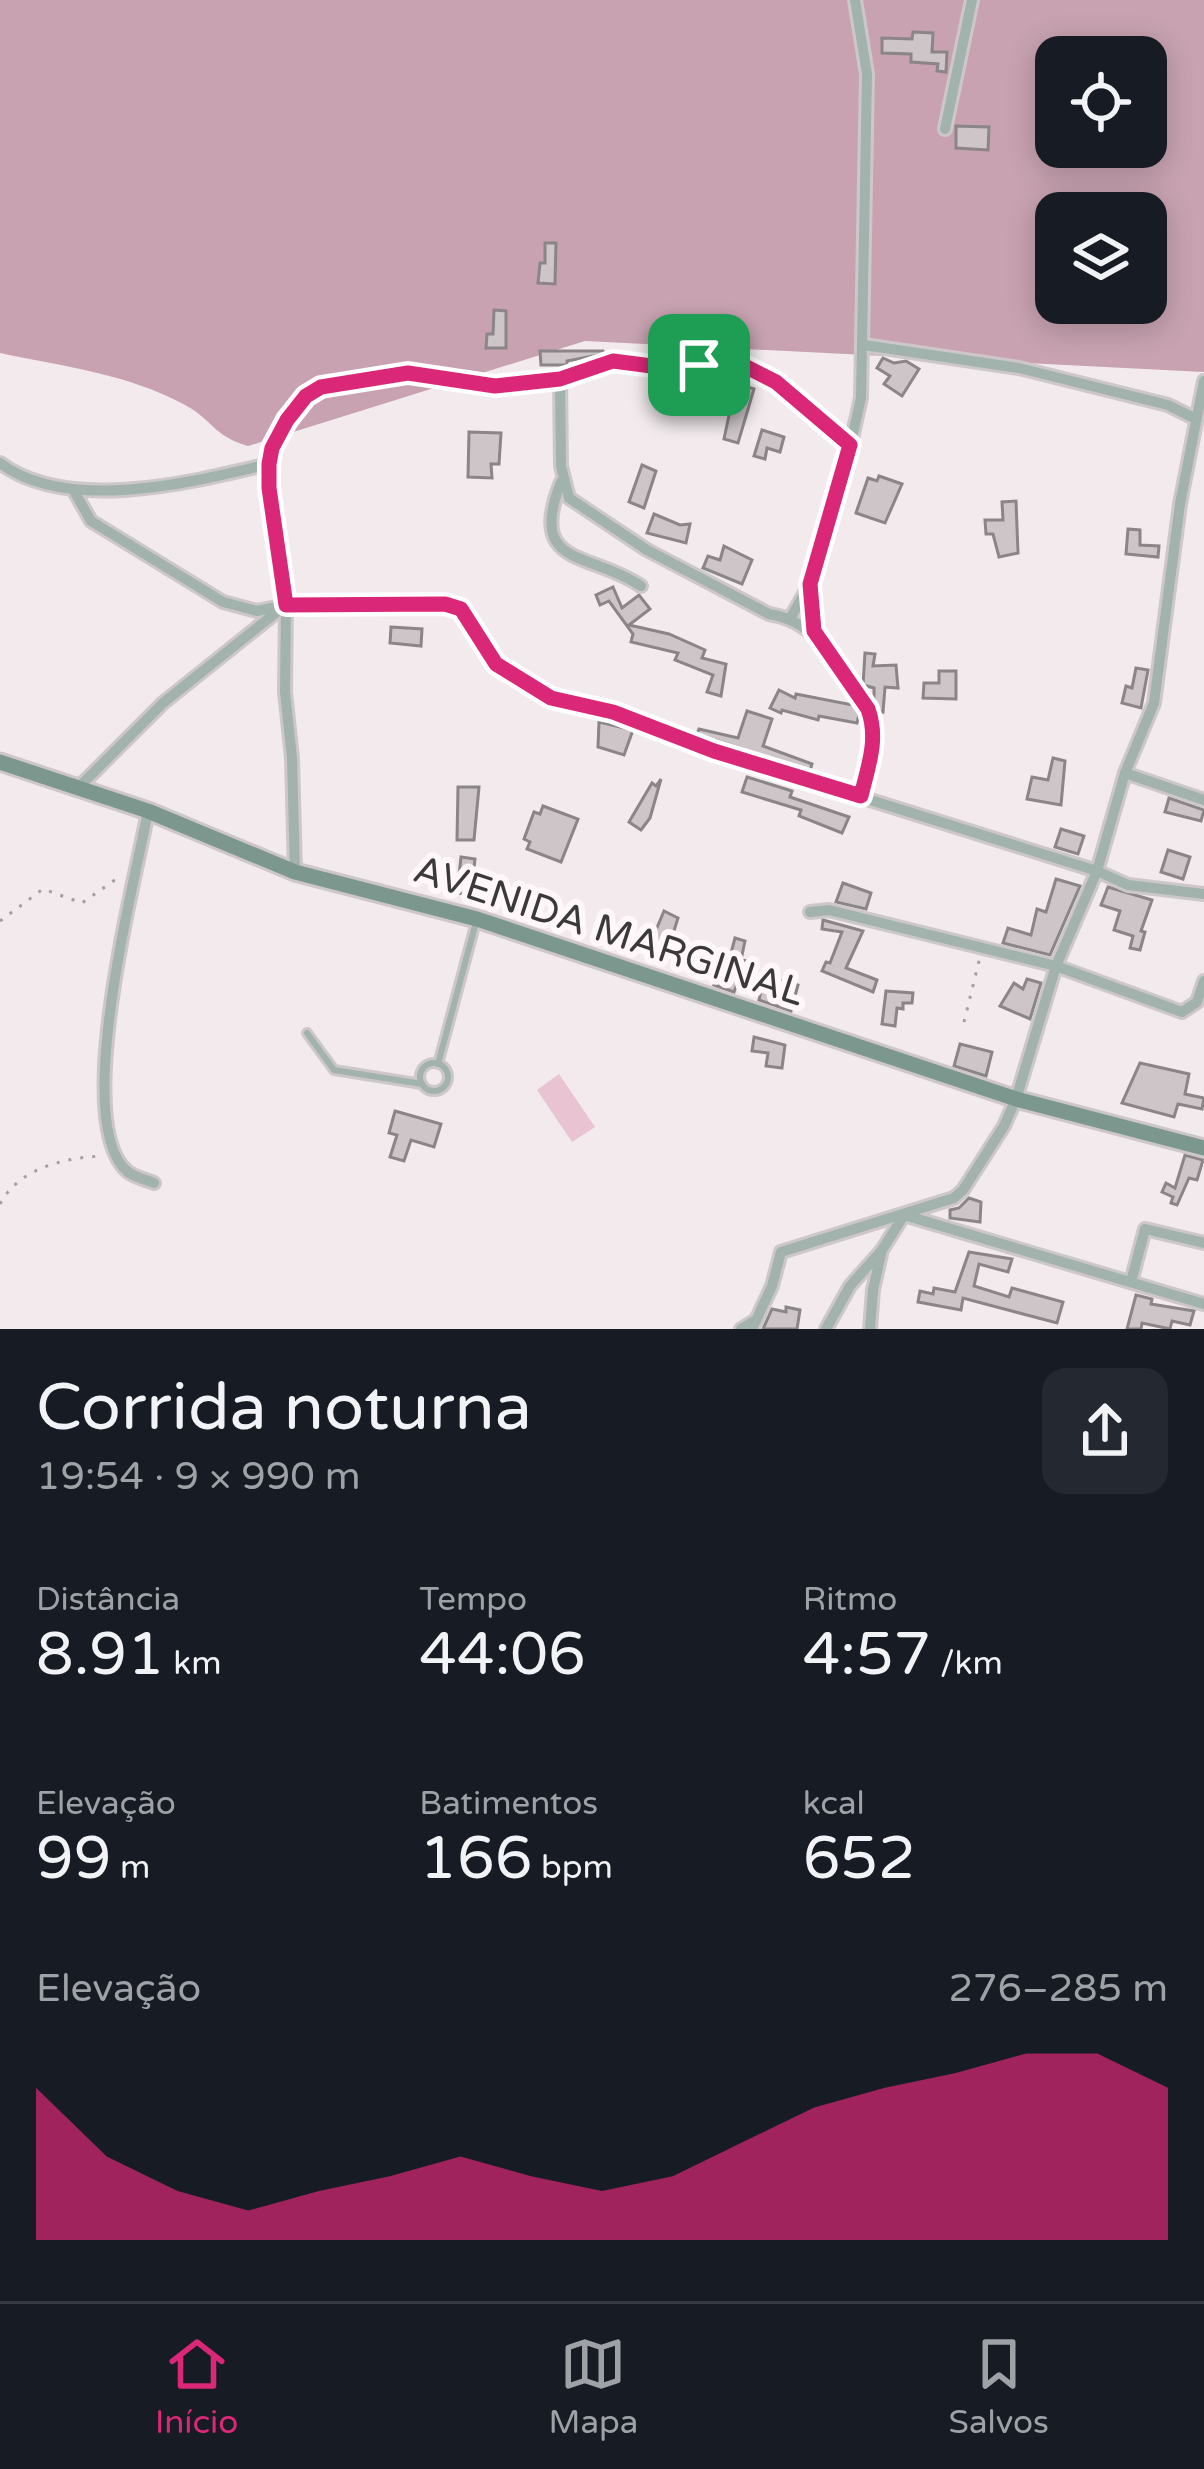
<!DOCTYPE html>
<html lang="pt">
<head>
<meta charset="utf-8">
<style>
	body { margin:0; font-family:"Varela Round",sans-serif; background:#242831; color:#f1f3f6; height:100vh; display:flex; flex-direction:column; font-size:45px; white-space:nowrap }
	* { box-sizing:border-box; margin:0 }
	p { font-size:39px; color:#9ea1a6 }
	.icon { flex:none; width:66px; height:66px; fill:none; stroke:currentColor; stroke-width:2; stroke-linecap:round; stroke-linejoin:round }
	.map { position:relative; height:1329px; overflow:hidden }
	.panel { display:flex; flex-direction:column; background:#171b24; flex:1 }
	.panel>* { flex:none }
	.controls { position:absolute; left:1035px; top:36px; display:grid; gap:24px }
	.controls a { display:grid; place-items:center; width:132px; height:132px; border-radius:24px; background:#171b24; box-shadow:0 6px 30px #0003; font-size:60px }
	.pin { position:absolute; display:grid; place-items:center; width:102px; height:102px; color:#fff; margin:-51px; border-radius:24px; box-shadow:0 6px 18px #0006 }
	.round { display:grid; place-items:center; flex:none; width:126px; height:126px; border-radius:24px; background:#242831 }
	.summary { display:flex; align-items:center; justify-content:space-between; height:204px; padding:0 36px }
	h1 { font-size:66px; font-weight:600; line-height:90px }
	.stats { display:grid; grid-template-columns:repeat(3,1fr); gap:18px; height:204px; padding:12px 36px }
	.stats div { display:grid; align-content:center }
	.stats b { font-size:60px; font-weight:600 }
	.stats small { font-size:33px; font-weight:400 }
	.stats p { font-size:33px }
	.chart { height:336px; padding:24px 36px }
	.chart p { display:flex; justify-content:space-between }
	.chart svg { width:100%; height:216px; margin-top:12px; fill:#db2777; opacity:.7 }
	.tab-bar { display:flex; justify-content:space-around; align-items:center; height:168px; border-top:3px solid #363941; background:#171b24; font-size:33px; color:#9ea1a6 }
	.tab-bar a { display:grid; justify-items:center; gap:6px }
	.tab-bar .on { color:#db2777 }
	.map>svg:first-child { display:block }
	.green { fill:#eac3d3 }
	.forest { fill:#c8a2b1; fill-rule:evenodd }
	.building { fill:#cdc5c8; stroke:#8c8588; stroke-width:3 }
	.lines { fill:none; stroke-linecap:round; stroke-linejoin:round }
	.lane-casing { stroke:#cec7c9; stroke-width:12 }
	.street-casing { stroke:#cec7c9; stroke-width:16 }
	.secondary-casing { stroke:#cec7c9; stroke-width:21 }
	.path { stroke:#a49ea1; stroke-width:3; stroke-dasharray:3 9; stroke-linecap:butt }
	.lane { stroke:#a1b3ac; stroke-width:6 }
	.street { stroke:#a1b3ac; stroke-width:10 }
	.secondary { stroke:#7c978d; stroke-width:15 }
	.route-casing { stroke:#fff; stroke-width:24 }
	.route { stroke:#db2777; stroke-width:15 }
	.labels { text-anchor:middle; dominant-baseline:central; stroke-width:12; stroke-linejoin:round; paint-order:stroke }
	.street-label { font-size:39px; fill:#3c393b; stroke:#fff7fa }
</style>
</head>
<body>
<div class="map">
<svg width="1204" height="1329" viewBox="0 0 1204 1329">
	<rect width="100%" height="100%" fill="#f2eaed"/>
	<!-- green -->
	<path class="green" d="M559,1074L595,1127L572,1142L537,1090Z"/>
	<!-- forest -->
	<path class="forest" d="M0,0H1204V372L585,341L248,446C213,436 212,419 185,405C129,374 61,366 0,353ZM1056,57H1146V147H1056ZM1056,213H1146V303H1056Z"/>
	<!-- building -->
	<g class="building">
		<path d="M913,32L933,33L932,52H947L946,72L937,71L938,64L911,62V54L882,53V38L912,39Z"/>
		<path d="M956,126L989,127L988,150L956,148Z"/>
		<path d="M545,243H556L555,284L538,283L540,263H545Z"/>
		<path d="M494,310L506,311V348H486L487,334H493Z"/>
		<path d="M540,351H603L604,354L567,361V365H541Z"/>
		<path d="M883,358L894,363L906,361L919,369L902,396L884,384L890,376L877,368Z"/>
		<path d="M745,386L754,389L738,443L724,439L735,387Z"/>
		<path d="M762,430L784,437L780,452L767,448L765,459L754,456Z"/>
		<path d="M469,432L501,433L499,464H491L492,478L468,477Z"/>
		<path d="M642,465L656,471L644,508L629,502Z"/>
		<path d="M879,476L902,484L885,523L856,513L868,478L877,481Z"/>
		<path d="M1016,501L1018,553L999,557L993,534H986L985,520H1003L1002,502Z"/>
		<path d="M654,514L680,525L690,524L686,543L647,533Z"/>
		<path d="M1128,529L1140,530V545L1159,546L1158,557L1126,554Z"/>
		<path d="M724,546L752,560L742,584L703,568L708,556L720,560Z"/>
		<path d="M613,587L622,608L639,595L650,609L629,625L669,634L705,650L702,658L726,664L721,696L707,692L713,675L675,660L678,653L631,642L633,634L609,601L600,605L596,595Z"/>
		<path d="M391,627L422,629L421,646L390,643Z"/>
		<path d="M865,653L875,654L873,666L896,665L898,688L885,687L883,712L879,711L874,700V688L863,685Z"/>
		<path d="M1136,668L1148,670L1141,708L1122,703L1126,686L1132,688Z"/>
		<path d="M939,671H956V699L923,698L924,683H939Z"/>
		<path d="M779,690L795,698L796,694L853,705L859,714L857,723L819,716L818,720L782,710L781,713L770,708Z"/>
		<path d="M747,711L772,719L763,746L812,764L810,771L697,734L699,729L738,738Z"/>
		<path d="M599,722L633,730L624,755L598,747Z"/>
		<path d="M1053,758L1065,761L1061,805L1027,799L1032,777L1048,780Z"/>
		<path d="M747,777L792,791L790,797L849,817L842,833L799,816L801,810L742,792Z"/>
		<path d="M661,779L650,818L641,830L629,822L652,783L656,786Z"/>
		<path d="M458,787H479L474,840H457Z"/>
		<path d="M1169,798L1204,810L1201,821L1165,812Z"/>
		<path d="M543,806L578,819L561,862L527,849L530,842L524,839L534,812L540,814Z"/>
		<path d="M1061,829L1084,836L1078,854L1055,847Z"/>
		<path d="M1168,850L1190,857L1183,879L1161,872Z"/>
		<path d="M461,857L475,859L471,895L457,893Z"/>
		<path d="M1056,879L1080,886L1050,955L1003,943L1008,928L1031,935L1037,909L1046,912Z"/>
		<path d="M843,883L871,893L866,909L836,902Z"/>
		<path d="M1108,887L1152,900L1141,931L1145,932L1140,950L1130,948L1133,936L1114,930L1120,911L1101,905Z"/>
		<path d="M664,911L678,918L668,950L651,942Z"/>
		<path d="M823,920L863,931L846,968L877,980L873,992L822,971L826,962L830,963L842,932L822,929Z"/>
		<path d="M735,938L745,941L741,960L758,962L756,976L741,974L734,992L714,985L720,970L726,972Z"/>
		<path d="M764,976L798,985L791,1011L759,1000Z"/>
		<path d="M1027,979L1041,983L1030,1019L1000,1006L1014,983L1023,989Z"/>
		<path d="M886,991L913,993L912,1003H903V1009L897,1008L895,1026L882,1024Z"/>
		<path d="M754,1037L785,1045L782,1068L766,1066L768,1053L752,1051Z"/>
		<path d="M960,1044L992,1052L986,1076L954,1066Z"/>
		<path d="M1140,1063L1189,1074L1185,1094L1204,1098L1202,1109L1178,1104L1174,1117L1122,1103Z"/>
		<path d="M395,1111L441,1124L434,1147L411,1140L404,1161L390,1157L397,1135L389,1133Z"/>
		<path d="M1185,1155L1203,1160L1197,1180L1189,1178L1177,1205L1171,1203L1173,1197L1162,1192L1166,1183L1175,1188Z"/>
		<path d="M969,1198L981,1202L980,1222L950,1218V1210L959,1208Z"/>
		<path d="M969,1252L1012,1259L1008,1272L979,1264L974,1286L1009,1297L1012,1288L1063,1302L1057,1323L963,1298L961,1310L918,1302L920,1291L933,1294L934,1288L955,1292Z"/>
		<path d="M1136,1295L1152,1299L1151,1304L1194,1311L1190,1325L1172,1321L1170,1329L1142,1323L1141,1329H1127Z"/>
		<path d="M786,1307L800,1310L797,1329H763L772,1309L786,1312Z"/>
	</g>
	<g class="lines">
		<defs>
			<g id="lane">
				<path d="M307,1033L334,1070L422,1084"/>
				<circle cx="434" cy="1077" r="14"/>
				<path d="M438,1064L476,922"/>
			</g>
			<g id="street">
				<path d="M945,129L972,0"/>
				<path d="M864,345L1019,368L1168,405L1196,419"/>
				<path d="M560,379L561,466L569,498L647,550L769,614C822,622 839,670 868,709C879,740 868,766 861,797"/>
				<path d="M0,463C68,514 193,482 269,464"/>
				<path d="M561,482C527,568 589,551 641,586"/>
				<path d="M74,491L91,521L223,602L257,611L286,605L445,604L461,609L496,665L551,698L613,712L714,751L1097,871L1128,885L1204,894"/>
				<path d="M810,586L814,631"/>
				<path d="M791,617L810,584L841,487L861,398L867,74L855,0"/>
				<path d="M1125,773L1204,800"/>
				<path d="M80,786L163,703L283,607"/>
				<path d="M148,811C136,879 70,1125 128,1172C134,1177 147,1180 154,1183"/>
				<path d="M295,872L292,758L285,692L286,605L269,488V464L272,448L306,396L321,387L408,373L495,386L560,379L613,361L675,369L733,360L777,382L851,445"/>
				<path d="M810,912L829,910L1056,966L1182,1012L1197,1002L1204,981"/>
				<path d="M1131,1282L1145,1229L1204,1243"/>
				<path d="M741,1329L756,1320"/>
				<path d="M752,1329L772,1286L781,1252L954,1198L963,1190L1004,1126L1016,1099L1056,966L1097,871L1125,773L1154,703L1180,504L1204,381"/>
				<path d="M826,1329L850,1286L882,1250L904,1215L1204,1304"/>
				<path d="M870,1329L873,1290L881,1254"/>
			</g>
			<path id="secondary" d="M0,762L148,811L295,872L477,919L1016,1099L1204,1148"/>
		</defs>
		<!-- lane casing -->
		<use href="#lane" class="lane-casing"/>
		<!-- street casing -->
		<use href="#street" class="street-casing"/>
		<!-- secondary casing -->
		<use href="#secondary" class="secondary-casing"/>
		<!-- path -->
		<g class="path">
			<path d="M0,921L43,889L82,903L122,875"/>
			<path d="M964,1022L980,957"/>
			<path d="M0,1204C19,1168 64,1158 101,1156"/>
		</g>
		<!-- lane -->
		<use href="#lane" class="lane"/>
		<!-- street -->
		<use href="#street" class="street"/>
		<!-- secondary -->
		<use href="#secondary" class="secondary"/>
	</g>
	<g class="lines">
		<defs>
			<path id="route" d="M733,360L776,382L850,445L810,584L814,631L868,709C879,740 868,766 861,796L714,751L613,712L551,698L496,664L461,609L445,604L286,605L269,488V464L272,448L287,420L306,396L321,387L408,373L495,386L560,379L613,361L675,369Z"/>
		</defs>
		<!-- route casing -->
		<use href="#route" class="route-casing"/>
		<!-- route -->
		<use href="#route" class="route"/>
	</g>
	<g class="labels">
		<!-- street labels -->
		<g class="street-label">
			<text transform="translate(609 931) rotate(18)">AVENIDA MARGINAL</text>
		</g>
	</g>
</svg>
<div class="controls">
<a><svg class="icon" aria-label="locate" viewBox="0 0 24 24"><circle cx="12" cy="12" r="6"/><path d="M12 2v4M12 18v4M2 12h4M18 12h4"/></svg></a>
<a><svg class="icon" aria-label="layers" viewBox="0 0 24 24"><path d="M12 4l9 5-9 5-9-5zM3 14l9 5 9-5"/></svg></a>
</div>
<div class="pin" style="left:699px;top:365px;background:#1e9e55"><svg class="icon" aria-label="arrive" viewBox="0 0 24 24"><path d="M6 21V4h12l-3 4 3 4H6"/></svg></div>
</div>
<section class="panel">
<div class="summary"><div><h1>Corrida noturna</h1><p>19:54 · 9 × 990 m</p></div><a class="round"><svg class="icon" aria-label="share" viewBox="0 0 24 24"><path d="M12 15V3M7 8l5-5 5 5M5 13v7h14v-7"/></svg></a></div>
<div class="stats">
<div><p>Distância</p><b>8.91<small> km</small></b></div>
<div><p>Tempo</p><b>44:06</b></div>
<div><p>Ritmo</p><b>4:57<small> /km</small></b></div>
</div>
<div class="stats">
<div><p>Elevação</p><b>99<small> m</small></b></div>
<div><p>Batimentos</p><b>166<small> bpm</small></b></div>
<div><p>kcal</p><b>652</b></div>
</div>
<div class="chart"><p><span>Elevação</span>276–285 m</p>
<svg viewBox="0 0 160 44" preserveAspectRatio="none"><path d="M0 44V13L10 27L20 34L30 38L40 34L50 31L60 27L70 31L80 34L90 31L100 24L110 17L120 13L130 10L140 6L150 6L160 13V44z"/></svg>
</div>
</section>
<nav class="tab-bar">
<a class="on"><svg class="icon" aria-label="home" viewBox="0 0 24 24"><path d="M3 11l9-7 9 7M6 9v11h12V9"/></svg>Início</a>
<a><svg class="icon" aria-label="map" viewBox="0 0 24 24"><path d="M3 6l6-2 6 2 6-2v14l-6 2-6-2-6 2zM9 4v14M15 6v14"/></svg>Mapa</a>
<a><svg class="icon" aria-label="saved" viewBox="0 0 24 24"><path d="M7 4h10v16l-5-4-5 4z"/></svg>Salvos</a>
</nav>
</body>
</html>
